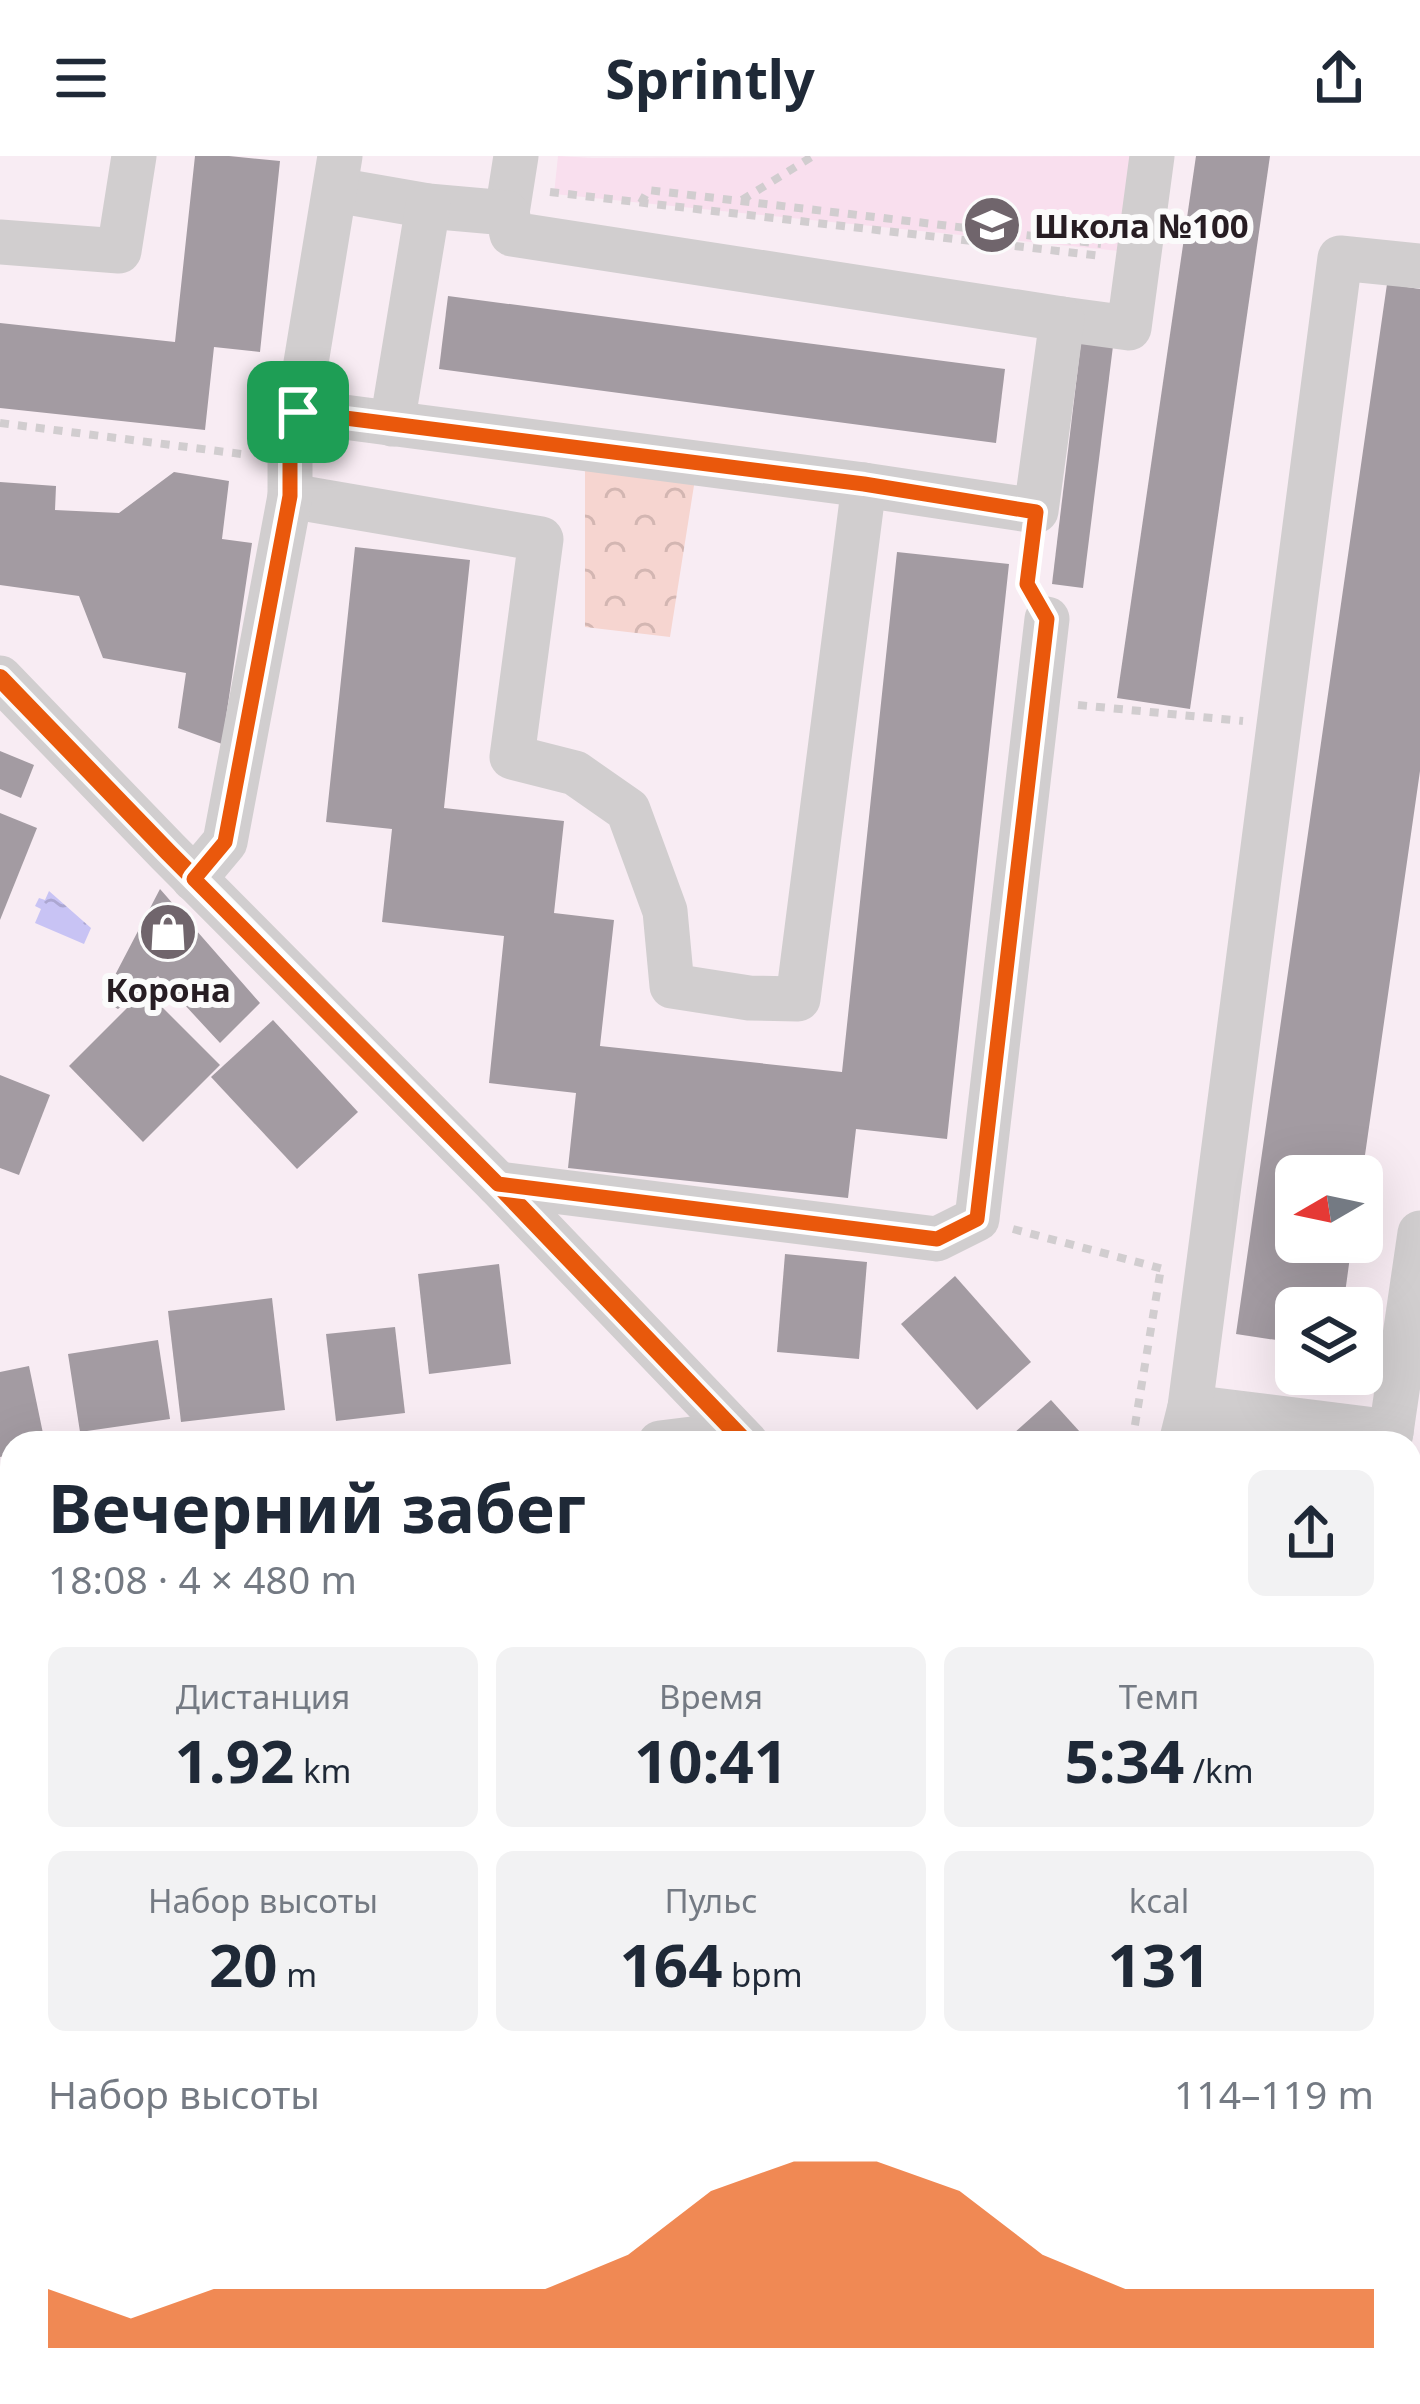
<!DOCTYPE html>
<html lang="ru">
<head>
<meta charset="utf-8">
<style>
	body { margin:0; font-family:"Noto Sans",sans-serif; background:#f2f2f3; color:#1f2937; height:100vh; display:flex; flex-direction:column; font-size:45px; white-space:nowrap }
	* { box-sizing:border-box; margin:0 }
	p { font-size:39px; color:#747a83 }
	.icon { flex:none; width:66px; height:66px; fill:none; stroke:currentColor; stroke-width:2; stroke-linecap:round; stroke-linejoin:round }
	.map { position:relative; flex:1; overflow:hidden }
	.side { position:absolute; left:0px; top:1275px; width:1422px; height:975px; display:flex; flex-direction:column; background:#fff; border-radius:36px 36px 0 0; box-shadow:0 12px 48px #0002 }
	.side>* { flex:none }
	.needle { width:78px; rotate:261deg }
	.fabs { position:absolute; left:1275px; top:999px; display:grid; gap:24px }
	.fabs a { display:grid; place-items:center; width:108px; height:108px; border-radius:18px; background:#fff; box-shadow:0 12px 48px #0002; font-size:60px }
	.pin { position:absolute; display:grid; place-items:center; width:102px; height:102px; color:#fff; margin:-51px; border-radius:24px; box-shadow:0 6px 18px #0006 }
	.round { display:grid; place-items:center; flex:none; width:126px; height:126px; border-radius:18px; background:#f2f2f3 }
	.headline { display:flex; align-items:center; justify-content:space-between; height:204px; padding:0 48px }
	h1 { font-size:66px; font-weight:700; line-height:90px }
	.metrics { display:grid; grid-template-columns:repeat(3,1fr); gap:18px; height:204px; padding:12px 48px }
	.metrics div { display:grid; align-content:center; border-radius:18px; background:#f2f2f3; text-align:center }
	.metrics b { font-size:60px; font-weight:700 }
	.metrics small { font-size:33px; font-weight:400 }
	.metrics p { font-size:33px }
	.chart { height:336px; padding:24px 48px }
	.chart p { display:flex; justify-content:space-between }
	.chart svg { width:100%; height:216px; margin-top:12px; fill:#ea580c; opacity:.7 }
	header { display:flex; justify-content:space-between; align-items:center; height:156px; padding:0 48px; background:#fff; font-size:54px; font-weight:700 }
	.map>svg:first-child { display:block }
	.built { fill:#f9dfee }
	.park { fill:url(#park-crowns) }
	.water { fill:url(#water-ripples) }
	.building { fill:#a39ba2 }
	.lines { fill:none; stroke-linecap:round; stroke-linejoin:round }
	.path { stroke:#d1cdcf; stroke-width:8; stroke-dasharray:9 9; stroke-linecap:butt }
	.minor { stroke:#d1cecf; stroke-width:45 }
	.cycleway-casing { stroke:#fbfbfb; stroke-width:26 }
	.cycleway { stroke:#e8590c; stroke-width:18 }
	.route-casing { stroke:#fff; stroke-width:24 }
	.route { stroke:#ea580c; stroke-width:15 }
	.labels { text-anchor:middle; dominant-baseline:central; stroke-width:12; stroke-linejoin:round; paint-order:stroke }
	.poi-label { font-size:33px; font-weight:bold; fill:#271d23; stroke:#fbfbfb; text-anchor:start }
</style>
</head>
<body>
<header><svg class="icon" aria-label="menu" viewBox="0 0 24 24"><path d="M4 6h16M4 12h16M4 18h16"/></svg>Sprintly<svg class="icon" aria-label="share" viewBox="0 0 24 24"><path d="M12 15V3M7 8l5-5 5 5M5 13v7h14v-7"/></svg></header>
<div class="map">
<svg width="1420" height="2248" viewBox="0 0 1420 2248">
	<defs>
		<pattern id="park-crowns" width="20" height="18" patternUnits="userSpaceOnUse" patternTransform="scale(3)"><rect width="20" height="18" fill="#f6d5d0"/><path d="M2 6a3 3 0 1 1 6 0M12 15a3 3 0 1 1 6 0" fill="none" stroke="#d3b6b2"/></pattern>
		<pattern id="water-ripples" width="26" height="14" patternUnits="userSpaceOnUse" patternTransform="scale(3)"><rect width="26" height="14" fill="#c8c3f4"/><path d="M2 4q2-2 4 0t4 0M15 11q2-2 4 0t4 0" fill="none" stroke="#aca7d1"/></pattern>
	</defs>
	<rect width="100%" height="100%" fill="#f8ecf3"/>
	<!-- built -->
	<path class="built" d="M558,0L592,2L1132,0L1119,95L554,38Z"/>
	<!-- park -->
	<path class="park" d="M585,306L695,323L670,481L585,471Z"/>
	<!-- water -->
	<path class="water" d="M49,735L91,772L84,788L35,767L41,753L35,750L39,742L45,744Z"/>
	<!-- building -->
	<g class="building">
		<path d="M195,0H229L280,5L260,196L214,191L205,274L0,252V167L175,186Z"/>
		<path d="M1196,0H1270L1190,553L1117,542Z"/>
		<path d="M1387,128L1420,133V615L1362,1020H1296V1086H1352L1343,1152H1296V1187L1236,1178Z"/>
		<path d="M448,140L1005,213L996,287L439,213Z"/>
		<path d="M1081,186L1113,190L1083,432L1052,428Z"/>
		<path d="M174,316L229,325L222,383L252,387L222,588L178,572L186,517L103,502L79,440L0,429V326L56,330L55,354L119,357Z"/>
		<path d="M355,391L470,404L444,652L564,665L554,757L614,764L600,890L842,916L897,396L1009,408L947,983L856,973L848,1042L568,1012L576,937L489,927L504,780L382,766L392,673L326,666Z"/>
		<path d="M0,595L34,609L21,642L0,633Z"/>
		<path d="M0,657L37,672L0,764Z"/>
		<path d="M160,733L260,847L220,887L158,820L118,853L102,844Z"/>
		<path d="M145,834L220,909L143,986L69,910Z"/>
		<path d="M273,864L358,956L297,1013L211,921Z"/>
		<path d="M0,919L50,939L19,1019L0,1012Z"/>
		<path d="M785,1098L867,1106L859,1203L777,1196Z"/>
		<path d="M499,1108L511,1208L429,1218L418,1118Z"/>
		<path d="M955,1120L1031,1206L977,1254L901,1168Z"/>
		<path d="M272,1142L285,1254L181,1266L168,1155Z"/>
		<path d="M395,1171L405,1257L336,1265L326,1178Z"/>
		<path d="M158,1184L170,1263L80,1276L68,1198Z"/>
		<path d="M29,1210L45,1287H12V1299L0,1301V1216Z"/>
		<path d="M1051,1244L1090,1287H1003Z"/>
		<path d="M0,1425H12V1522L0,1525Z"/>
		<path d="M1410,1558L1420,1560V1651L1410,1649Z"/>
		<path d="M12,1713V1833L0,1834V1714Z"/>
		<rect x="1410" y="1794" width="10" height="75"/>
		<rect x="1410" y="1904" width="10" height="133"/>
		<path d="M12,2025V2111L0,2113V2026Z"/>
		<path d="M12,2186V2213L0,2236V2188Z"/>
		<path d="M78,2238H488V2241L428,2248H79Z"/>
	</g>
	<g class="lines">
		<!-- path -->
		<g class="path">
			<path d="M550,36L1101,100"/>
			<path d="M742,44L813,0"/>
			<path d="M641,47L648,34L1101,88"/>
			<path d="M0,267L249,299"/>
			<path d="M1028,430L1031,392"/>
			<path d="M1078,549L1243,565"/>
			<path d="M1013,1073L1167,1114"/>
			<path d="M1132,1287L1161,1112"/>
		</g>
		<!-- minor -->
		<g class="minor">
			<path d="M507,57L516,0"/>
			<path d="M0,86L119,95L134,0"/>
			<path d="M1062,163L1129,172L1152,0"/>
			<path d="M298,255L864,329L1036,355L1062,163L512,78L507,57L428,50L336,34"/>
			<path d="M392,268L428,50"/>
			<path d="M290,340L541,383L512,601L575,617L628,654L665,755L672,830L749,842L798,843L864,329"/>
			<path d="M0,522L168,696L498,1028L746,1287"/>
			<path d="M194,723L225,686L290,340V304L340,0"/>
			<path d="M498,1028L937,1083L977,1063L1047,463"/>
			<path d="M1190,1251L1391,1276L1389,1287"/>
			<path d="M1391,1276L1420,1077"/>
			<path d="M660,1287L700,1282L724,1265"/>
			<path d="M1181,1287L1190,1251L1340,102L1420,110"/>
			<path d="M0,1372L12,1370"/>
			<path d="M1410,1488L1420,1490"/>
			<path d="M1410,1763L1420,1764"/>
			<path d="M0,1880L12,1878"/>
			<path d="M1410,2059H1420"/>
			<path d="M1024,2238L1031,2248"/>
			<path d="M16,2248L22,2238"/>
			<path d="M649,2248L657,2238"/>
		</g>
		<defs>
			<path id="cycleway" d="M0,522L168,696L498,1028L746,1287"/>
		</defs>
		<!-- cycleway casing -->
		<use href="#cycleway" class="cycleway-casing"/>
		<!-- cycleway -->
		<use href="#cycleway" class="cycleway"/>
	</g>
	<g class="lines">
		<defs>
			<path id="route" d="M298,256L864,328L1036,356L1027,428L1047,463L977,1063L937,1083L498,1028L194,723L225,686L290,340V304Z"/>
		</defs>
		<!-- route casing -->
		<use href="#route" class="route-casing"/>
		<!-- route -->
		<use href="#route" class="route"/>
	</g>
	<!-- icons -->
	<defs>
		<symbol id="school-disc" viewBox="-11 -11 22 22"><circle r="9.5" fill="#70656c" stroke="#fbfbfb"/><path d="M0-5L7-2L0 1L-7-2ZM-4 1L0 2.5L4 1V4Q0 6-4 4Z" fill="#fff"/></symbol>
		<symbol id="shop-disc" viewBox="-11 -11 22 22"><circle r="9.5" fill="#70656c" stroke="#fbfbfb"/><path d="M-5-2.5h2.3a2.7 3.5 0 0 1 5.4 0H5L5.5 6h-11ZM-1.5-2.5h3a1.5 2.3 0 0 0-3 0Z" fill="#fff"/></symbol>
	</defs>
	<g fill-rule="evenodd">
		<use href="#school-disc" x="959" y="36" width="66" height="66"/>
		<use href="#shop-disc" x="135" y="743" width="66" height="66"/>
	</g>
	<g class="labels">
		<!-- poi labels -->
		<g class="poi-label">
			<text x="1034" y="69">Школа №100</text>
			<text x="168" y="833" text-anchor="middle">Корона</text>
		</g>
	</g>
</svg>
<div class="fabs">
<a><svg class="needle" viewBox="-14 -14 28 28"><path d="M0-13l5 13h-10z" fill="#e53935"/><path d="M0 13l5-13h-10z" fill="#747a83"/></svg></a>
<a><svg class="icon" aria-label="layers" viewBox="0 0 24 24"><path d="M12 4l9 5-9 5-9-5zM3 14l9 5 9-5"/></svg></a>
</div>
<div class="pin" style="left:298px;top:256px;background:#1e9e55"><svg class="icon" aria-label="arrive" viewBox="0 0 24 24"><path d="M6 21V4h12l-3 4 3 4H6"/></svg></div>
<section class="side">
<div class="headline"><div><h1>Вечерний забег</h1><p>18:08 · 4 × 480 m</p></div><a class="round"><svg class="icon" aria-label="share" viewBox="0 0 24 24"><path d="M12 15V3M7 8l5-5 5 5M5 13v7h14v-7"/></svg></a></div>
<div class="metrics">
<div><p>Дистанция</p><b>1.92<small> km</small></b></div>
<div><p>Время</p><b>10:41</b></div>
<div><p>Темп</p><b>5:34<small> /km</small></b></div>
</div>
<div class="metrics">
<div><p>Набор высоты</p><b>20<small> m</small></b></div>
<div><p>Пульс</p><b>164<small> bpm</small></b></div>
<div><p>kcal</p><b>131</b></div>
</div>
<div class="chart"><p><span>Набор высоты</span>114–119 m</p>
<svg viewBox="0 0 160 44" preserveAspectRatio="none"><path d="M0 44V32L10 38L20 32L30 32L40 32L50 32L60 32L70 25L80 12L90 6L100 6L110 12L120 25L130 32L140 32L150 32L160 32V44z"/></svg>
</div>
</section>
</div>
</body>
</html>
